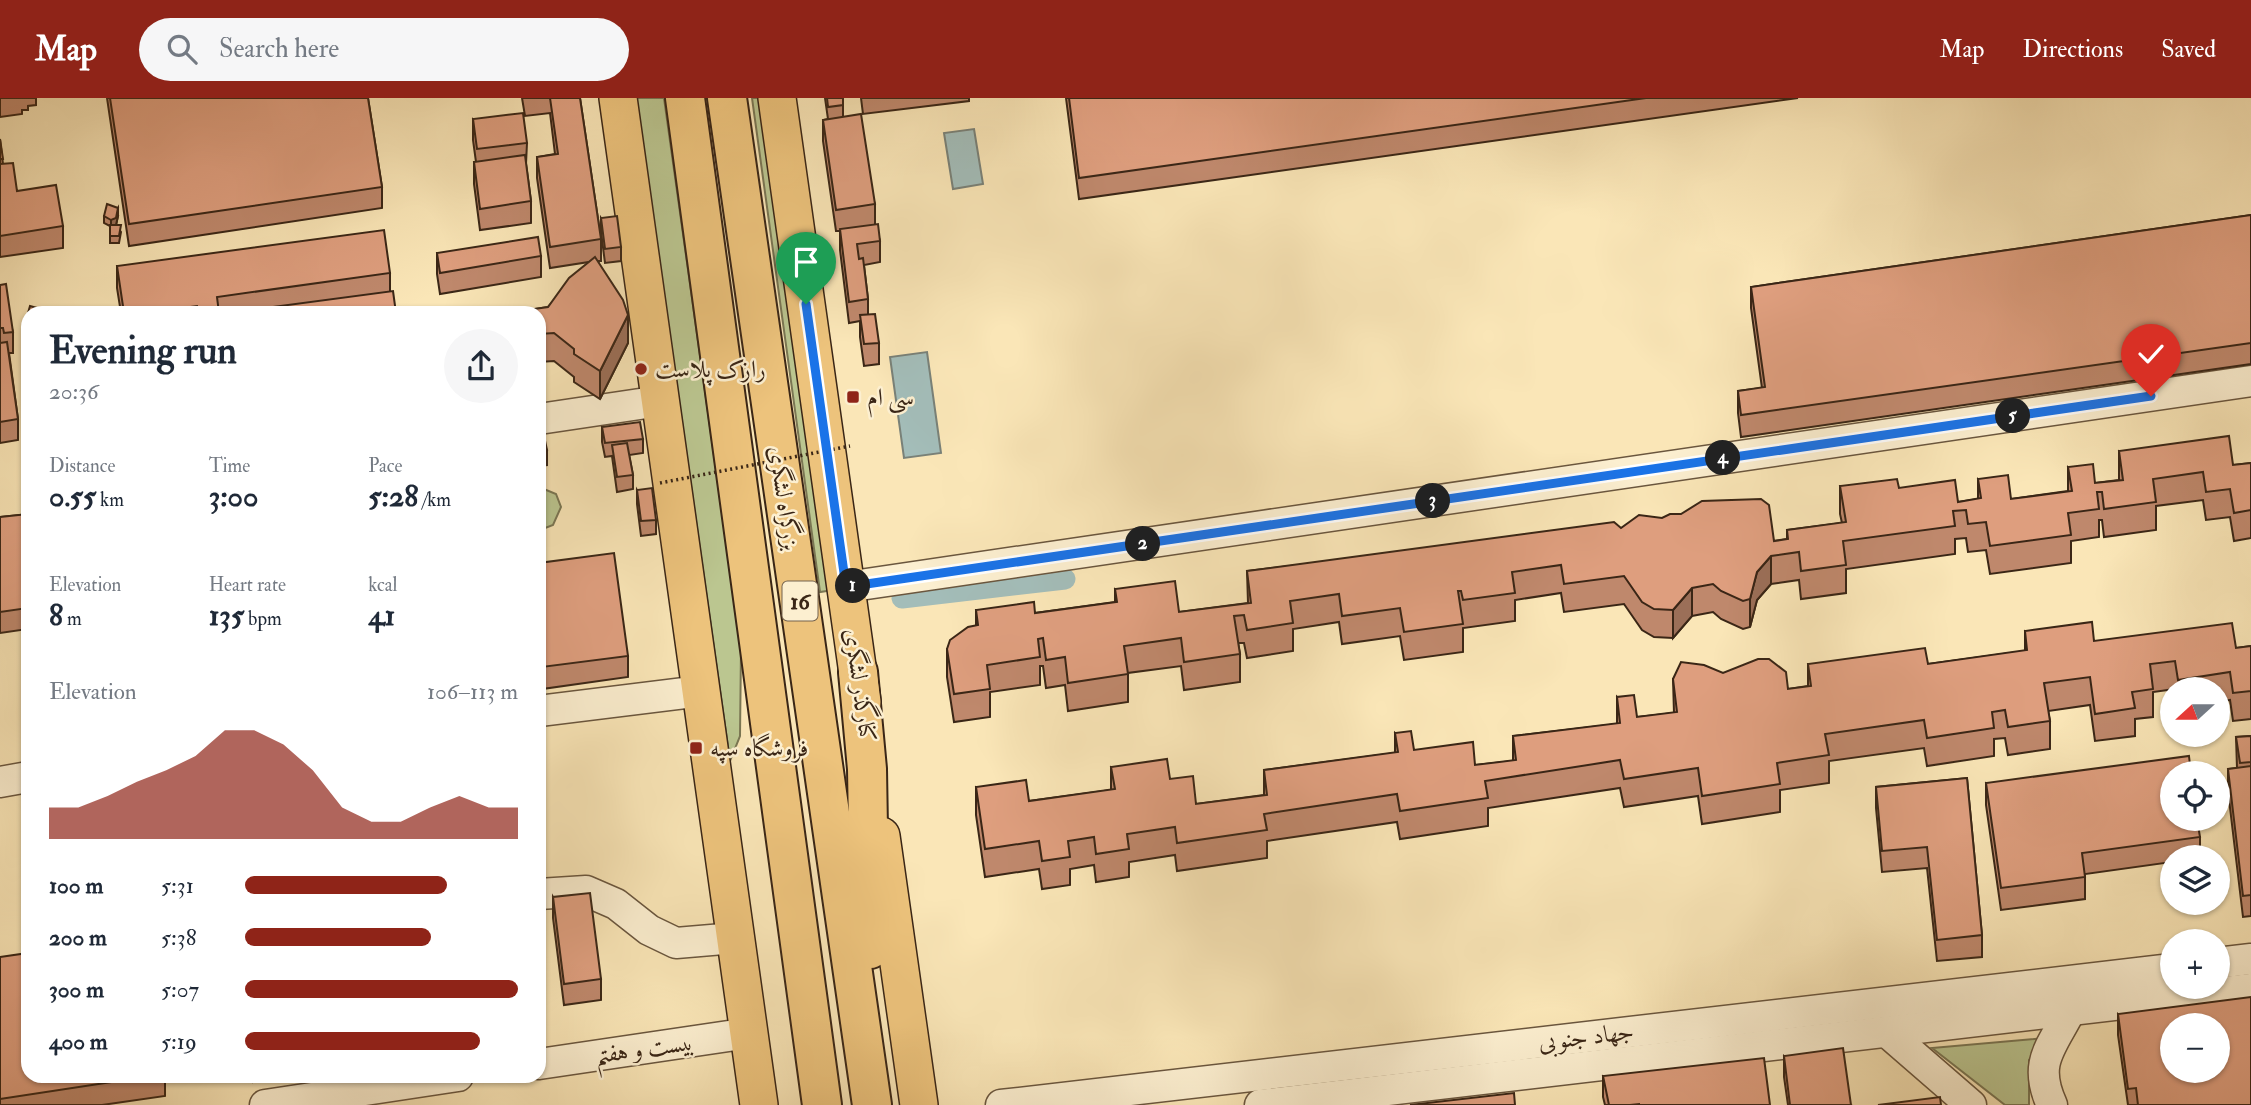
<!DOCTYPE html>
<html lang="en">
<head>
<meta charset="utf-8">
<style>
	body { margin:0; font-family:"IM FELL Double Pica",Amiri,serif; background:#f6f6f7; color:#1f2937; height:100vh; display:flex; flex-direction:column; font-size:26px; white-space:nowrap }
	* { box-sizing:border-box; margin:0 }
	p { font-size:23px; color:#747a83 }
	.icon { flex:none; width:38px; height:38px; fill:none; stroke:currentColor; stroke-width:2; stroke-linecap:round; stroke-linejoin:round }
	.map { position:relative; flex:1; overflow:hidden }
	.panel { position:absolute; left:21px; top:208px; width:525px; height:777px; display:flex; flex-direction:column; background:#fff; border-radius:21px; box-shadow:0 2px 5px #0004 }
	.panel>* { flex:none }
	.needle { width:46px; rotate:249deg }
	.controls { position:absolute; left:2160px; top:579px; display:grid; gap:14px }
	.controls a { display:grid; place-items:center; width:70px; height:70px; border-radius:50%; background:#fff; box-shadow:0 2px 5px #0004; font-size:35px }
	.pin { position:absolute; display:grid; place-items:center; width:60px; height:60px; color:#fff; margin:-72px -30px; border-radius:50% 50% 50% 0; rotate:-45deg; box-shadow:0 0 7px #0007 }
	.pin .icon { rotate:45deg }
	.km { position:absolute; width:35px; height:35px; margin:-18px; border-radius:50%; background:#222; color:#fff; font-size:19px; line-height:35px; text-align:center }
	.round { display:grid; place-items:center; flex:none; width:74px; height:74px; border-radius:37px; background:#f6f6f7 }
	.summary { display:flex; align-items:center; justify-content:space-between; height:119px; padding:0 28px }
	h1 { font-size:38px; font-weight:800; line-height:52px }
	.stats { display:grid; grid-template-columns:repeat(3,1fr); gap:10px; height:119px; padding:7px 28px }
	.stats div { display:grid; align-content:center }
	.stats b { font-size:30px; font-weight:800 }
	.stats small { font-size:19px; font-weight:400 }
	.stats p { font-size:19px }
	.chart { height:196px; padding:14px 28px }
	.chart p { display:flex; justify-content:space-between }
	.chart svg { width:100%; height:126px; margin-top:7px; fill:#8f2418; opacity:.7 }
	ul { padding:0 28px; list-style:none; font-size:23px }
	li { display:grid; grid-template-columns:112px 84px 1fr; align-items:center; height:52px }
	li i { height:18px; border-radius:9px; background:#8f2418 }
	header { display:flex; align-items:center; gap:42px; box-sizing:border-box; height:98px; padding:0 35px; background:#8f2418; color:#fff }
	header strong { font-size:33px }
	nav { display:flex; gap:38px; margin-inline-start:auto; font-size:24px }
	.search { width:490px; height:63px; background:#f6f6f7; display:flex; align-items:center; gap:18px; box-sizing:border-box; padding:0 24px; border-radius:38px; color:#747a83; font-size:26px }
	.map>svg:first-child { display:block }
	.green { fill:#bbc690; stroke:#7a7653; stroke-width:2 }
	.water { fill:#a3bdb9; stroke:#798178; stroke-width:2 }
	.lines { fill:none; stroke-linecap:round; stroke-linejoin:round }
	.canal { stroke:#a3bdb9; stroke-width:21 }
	.minor-casing { stroke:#6a563e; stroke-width:33 }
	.major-casing { stroke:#3a2616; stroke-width:40 }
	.highway-casing { stroke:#3a2616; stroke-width:42 }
	.minor { stroke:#fcefd0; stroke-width:30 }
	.major { stroke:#edc37c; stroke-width:37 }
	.highway { stroke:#edc37c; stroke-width:38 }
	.path-bridge { stroke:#3a2616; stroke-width:3.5; stroke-dasharray:2 3.5; stroke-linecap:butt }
	.wall { fill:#bf886c; stroke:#3a2616; stroke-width:2 }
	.shaded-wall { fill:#9b6f58; stroke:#3a2616; stroke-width:2 }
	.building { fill:#de9e7e; stroke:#3a2616; stroke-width:2; fill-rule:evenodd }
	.route-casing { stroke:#fff; stroke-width:14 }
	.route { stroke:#1a73e8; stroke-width:9 }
	.poi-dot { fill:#8f2418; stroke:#fcefd0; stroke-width:2.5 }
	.labels { text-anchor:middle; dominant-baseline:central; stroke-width:5; stroke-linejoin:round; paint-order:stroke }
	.shield { fill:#fcefd0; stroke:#74624e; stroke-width:2 }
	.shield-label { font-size:23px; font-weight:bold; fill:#3a2616 }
	.poi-label { font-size:24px; fill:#3a2616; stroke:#fcefd0; text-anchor:start }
	.street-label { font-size:24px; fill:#3a2616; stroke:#fcefd0 }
</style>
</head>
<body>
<header>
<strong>Map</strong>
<div class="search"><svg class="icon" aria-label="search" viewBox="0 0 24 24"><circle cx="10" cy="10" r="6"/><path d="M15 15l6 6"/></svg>Search here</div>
<nav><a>Map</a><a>Directions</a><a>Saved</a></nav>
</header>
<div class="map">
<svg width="2251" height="1007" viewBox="0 0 2251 1007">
	<rect width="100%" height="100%" fill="#fae6b7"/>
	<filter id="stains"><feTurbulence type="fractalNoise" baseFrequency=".00286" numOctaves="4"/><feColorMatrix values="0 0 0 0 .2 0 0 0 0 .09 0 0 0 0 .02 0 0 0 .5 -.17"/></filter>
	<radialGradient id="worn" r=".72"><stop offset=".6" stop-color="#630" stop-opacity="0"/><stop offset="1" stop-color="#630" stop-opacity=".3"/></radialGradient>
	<!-- green -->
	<g class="green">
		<path d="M636,0H664L741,551L740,638L730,663Z"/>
		<path d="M752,0H770L840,491L820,494Z"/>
		<path d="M539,389L556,396L561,409L553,427L540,432Z"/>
		<path d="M2045,940L2029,962V1007H2005L1932,950Z"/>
	</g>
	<!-- water -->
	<g class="water">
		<path d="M974,31L983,86L953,91L944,35Z"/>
		<path d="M927,254L941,355L904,360L890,259Z"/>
	</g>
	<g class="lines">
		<!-- canal -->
		<path class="canal" d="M902,500L1065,481"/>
		<defs>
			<g id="minor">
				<path d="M539,321L660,303"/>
				<path d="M846,489L2251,283"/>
				<path d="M539,613L701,593"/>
				<path d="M0,684L28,679"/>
				<path d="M539,796L586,793L616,806L649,832L676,845L735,840"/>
				<path d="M2217,865L2251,861"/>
				<path d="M1888,935L1971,1007"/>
				<path d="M539,966L749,935"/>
				<path d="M265,1007L458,978"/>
				<path d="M1001,1007L2172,871"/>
				<path d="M1260,1007L2251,891"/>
				<path d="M2052,1007C2032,964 2052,949 2071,911"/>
			</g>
			<g id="major">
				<path d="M618,0L759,1007"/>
				<path d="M777,0L862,604"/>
				<path d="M881,738L919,1007"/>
			</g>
			<g id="highway">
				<path d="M685,0L822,1007"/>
				<path d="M727,0L872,1007"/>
				<path d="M858,574L867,671L870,851"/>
			</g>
		</defs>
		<!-- minor casing -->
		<use href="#minor" class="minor-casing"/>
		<!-- major casing -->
		<use href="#major" class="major-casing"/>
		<!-- highway casing -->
		<use href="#highway" class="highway-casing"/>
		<!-- minor -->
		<use href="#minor" class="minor"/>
		<!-- major -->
		<use href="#major" class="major"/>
		<!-- highway -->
		<use href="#highway" class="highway"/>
		<!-- path-bridge -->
		<path class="path-bridge" d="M660,385L850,348"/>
	</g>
	<!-- wall -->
	<g class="wall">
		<path d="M0,0H36V7L28,8V12H22V16L0,19Z"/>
		<path d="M107,0H368L382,89V110L129,148Z"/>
		<path d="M522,0H580L601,141V163H598L628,245L600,301L574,284V279L554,263L539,264V215H534V211L548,209L589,164L550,170L537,80V59L555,56L550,15L525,18Z"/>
		<path d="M825,0H843V19L875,106V126L880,143V164L864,167L868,201V216L879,245V266L864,268L860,239V223L849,225L840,152V133H836L823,43V22L828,21Z"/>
		<path d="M861,0H969V3L863,16Z"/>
		<path d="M1066,0H1798L1079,101Z"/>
		<path d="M473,21L527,45L526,66L531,103V125L480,132L474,86V64H476L473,42Z"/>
		<path d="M0,41L3,66L17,93L63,128V150L0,159Z"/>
		<path d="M2251,117V266L1741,339L1738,315V293L1762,290L1751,210V189Z"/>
		<path d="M104,118H118L116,127L121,134L119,145H110V128L104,125Z"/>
		<path d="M601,120L621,149V163L605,165L601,134Z"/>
		<path d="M437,155L541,158V179L440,196L437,176Z"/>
		<path d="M117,168L390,175V193L396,215H121L117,190Z"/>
		<path d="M0,187L13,234V255H9L18,321V342L0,345Z"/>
		<path d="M23,238H28V298L23,260Z"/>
		<path d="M602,329L643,341V355L629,357L633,377V391L617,394L612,358L605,359L602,344Z"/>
		<path d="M539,339L547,352V367L539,368Z"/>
		<path d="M2119,353L2233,367L2251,365V440L2234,443L2230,419L2206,422L2203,402L2156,408V432L2104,439L2102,422H2099V439L2071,443V465L1990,476L1986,452L1968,454L1966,440L1955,441V456L1846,471V495L1801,501L1799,482L1771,486L1757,502L1750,529L1743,531L1721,521L1713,514L1692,518L1673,540L1654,539L1642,532L1624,506L1564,514L1561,495L1515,502V523L1463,530V554L1404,562L1400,538L1342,546L1339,524L1293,531V553L1247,560L1244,545H1238L1240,556V584L1184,592L1181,568L1128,575V604L1068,613L1065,587L1046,590L1043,568H1040V587L990,594V619L954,624L947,579V551L976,528V512L1035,515L1115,504V491L1179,514L1248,505L1247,473L1621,430L1774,443L1787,441V432L1842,425L1840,416V388L1899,390L1958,404L1978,401V381L2011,401L2068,393V369L2095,385L2119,382Z"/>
		<path d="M637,392L656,422V436L641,438L637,406Z"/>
		<path d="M28,416V531L0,535V419Z"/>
		<path d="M539,465L628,558V579L542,591L539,568Z"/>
		<path d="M2025,533L2094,543L2236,550L2251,548V621L2233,623L2230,602L2217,604V592H2175V591L2153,594V619L2135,621V638L2095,643L2090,607L2048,613L2050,623V651L2008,657L2005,640L1994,641V658L1927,668L1924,650L1829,663V685L1780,692V714L1702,726L1698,698L1624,709L1620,690L1488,710V728L1400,741L1397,724L1267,743V760L1177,773L1175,757L1129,764V779L1096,784L1094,767L1070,771V787L1042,791L1039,771L985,779L976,717V689L1029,703L1111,692V669L1170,681L1196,706L1264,697V672L1395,655V635L1414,652L1475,667L1513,663V638L1617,626V599L1637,619L1674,615L1673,581L1723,575L1788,591L1808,588V566H1928L2025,553Z"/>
		<path d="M2251,638V818L2243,819L2228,693V671L2237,670L2236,639Z"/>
		<path d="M1967,680L1982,837V859L1937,863L1927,770L1882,774L1876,710V689Z"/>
		<path d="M1986,685L2200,739V760H2172V764L2085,776V801L2001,812L1986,707Z"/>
		<path d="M553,799L601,881V902L564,907L553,820Z"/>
		<path d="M0,859L28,978H165V998L102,1007H0Z"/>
		<path d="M2118,916L2251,1007H2128L2118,937Z"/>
		<path d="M1784,958L1851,1007H1788L1784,979Z"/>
		<path d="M252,978H290L253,984Z"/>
		<path d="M1603,978L1770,1007H1605L1603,999Z"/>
	</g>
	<!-- shaded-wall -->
	<g class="shaded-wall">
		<path d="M118,110V118L116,127L111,129V122Z"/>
		<path d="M628,217V245L600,301V273Z"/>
		<path d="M1771,458V486L1757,502L1750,529V501L1757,474Z"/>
		<path d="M1692,490V518L1673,540V512Z"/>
	</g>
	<!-- building -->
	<g class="building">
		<path d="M110,0H368L382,89L129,126Z"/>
		<path d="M550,0H580L601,141L550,149L537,59L558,56Z"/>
		<path d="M827,0H843V7L828,9Z"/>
		<path d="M1069,0H1646L1079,80Z"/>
		<path d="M523,15L527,45L477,51L473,21Z"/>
		<path d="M861,16L875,106L836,112L823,22Z"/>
		<path d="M0,41L3,61H0Z"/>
		<path d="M525,57L531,103L480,111L474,64Z"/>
		<path d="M13,65L17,93L56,87L63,128L0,138V66Z"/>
		<path d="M107,106L118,110L116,120L111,122L104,118Z"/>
		<path d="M2251,117V245L1741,317L1738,293L1765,289L1751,189Z"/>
		<path d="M617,118L621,149L605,151L601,120Z"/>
		<path d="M878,126L880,143L857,146L859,161L863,160L868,201L849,204L840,131Z"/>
		<path d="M110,127H121L119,138H110Z"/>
		<path d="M384,132L390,175L217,199L219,215H196H198L197,208L144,215H124L117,168Z"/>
		<path d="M538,139L541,158L440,175L437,155Z"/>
		<path d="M595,159L623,202L628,217L600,273L574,256V251L554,235L539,236V215H534V211L548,209L569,180Z"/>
		<path d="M6,186L13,234L4,235L3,230H0V187Z"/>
		<path d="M393,193L396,215H227Z"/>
		<path d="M30,208L37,210L35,215H28Z"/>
		<path d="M875,216L879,245L864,246L860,217Z"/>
		<path d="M23,238H28V277Z"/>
		<path d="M7,244L18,321L0,324V245Z"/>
		<path d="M640,324L643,341L605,345L602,329Z"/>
		<path d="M544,338L547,352L539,354V339Z"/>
		<path d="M2229,338L2233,367L2251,365V412L2234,415L2230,391L2206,394L2203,374L2153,381L2156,404L2104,411L2102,394H2097L2099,411L2068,415L2071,437L1990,448L1986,424L1968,426L1966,412L1953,413L1955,428L1843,443L1846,467L1801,473L1799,454L1771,458L1757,474L1750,501L1743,503L1721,493L1713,486L1692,490L1673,512L1654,511L1642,504L1624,478L1564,486L1561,467L1512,474L1515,495L1463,502L1461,493H1458L1463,526L1404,534L1400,510L1342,518L1339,496L1290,503L1293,525L1247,532L1244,517L1234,518L1240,556L1184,564L1181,540L1124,548L1128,576L1068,585L1065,559L1046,562L1043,540L1038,541L1040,559L987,567L990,591L954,596L947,551L950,542L968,529L978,527L976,512L1034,504L1035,515L1117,504L1115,491L1175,483L1179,514L1251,505L1247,473L1614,424L1621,430L1639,417L1662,420L1670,416H1681L1702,403L1761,401L1769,407L1774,443L1788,441L1787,432L1846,424L1840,388L1897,381L1899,390L1955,382L1958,404L1981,400L1978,381L2008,377L2011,401L2072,393L2068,369L2093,366L2095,385L2123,382L2119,353Z"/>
		<path d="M627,345L633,377L617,379L612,347Z"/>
		<path d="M652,390L656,422L641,423L637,392Z"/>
		<path d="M28,416V510L0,514V419Z"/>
		<path d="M614,455L628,558L542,569L539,547V465Z"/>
		<path d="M2092,524L2094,543L2232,525L2236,550L2251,548V593L2233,595L2230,574L2178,582L2175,563L2150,566L2153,591L2132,594L2135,610L2095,616L2090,579L2044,585L2050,623L2008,629L2005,612L1992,614L1994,630L1927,640L1924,622L1825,636L1829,657L1777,665L1780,686L1702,698L1698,670L1624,681L1620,662L1485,683L1488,700L1400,713L1397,696L1264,716L1267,732L1177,745L1175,729L1127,736L1129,751L1096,756L1094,739L1068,743L1070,759L1042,763L1039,743L985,751L976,689L1026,682L1029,703L1115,691L1111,669L1167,661L1170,681L1193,678L1196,706L1267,697L1264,672L1398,654L1395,635L1411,633L1414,652L1473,644L1475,667L1516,662L1513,638L1620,625L1617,599L1634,597L1637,619L1677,614L1673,581L1681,564L1704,567L1723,575L1758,561H1769L1786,574L1788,591L1811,588L1808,566L1925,550L1928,566L2027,552L2025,533Z"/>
		<path d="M2251,638V664L2240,665L2236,639Z"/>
		<path d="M2189,658L2191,676H2172V721H2197L2200,739L2082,755L2085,779L2001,790L1986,685Z"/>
		<path d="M2251,668V797L2243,798L2228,671Z"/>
		<path d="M1967,680L1982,837L1937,842L1927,749L1882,753L1876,689Z"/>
		<path d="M590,795L601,881L564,886L553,799Z"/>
		<path d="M28,855V978H151L0,1001V859Z"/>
		<path d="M2251,899V1007H2138L2136,990L2128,991L2118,916ZM2172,928H2217V973H2172Z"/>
		<path d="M1843,950L1851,1007H1790L1784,958Z"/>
		<path d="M1764,960L1770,1007H1639V1006L1630,1007H1609L1603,978Z"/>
		<path d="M1514,995L1515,1007H1410Z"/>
		<path d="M1940,999L1941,1007H1878Z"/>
	</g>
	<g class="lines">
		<defs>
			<path id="route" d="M806,206L846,489L2151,298"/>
		</defs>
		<!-- route casing -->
		<use href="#route" class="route-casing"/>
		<!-- route -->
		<use href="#route" class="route"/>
	</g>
	<!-- markers -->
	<g class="poi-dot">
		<circle cx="641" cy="271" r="7"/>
		<rect x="846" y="292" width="14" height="14" rx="3.5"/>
		<rect x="689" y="643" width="14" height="14" rx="3.5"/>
	</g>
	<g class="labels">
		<!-- shield labels -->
		<rect class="shield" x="782.5" y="483.5" width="35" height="39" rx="5"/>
		<g class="shield-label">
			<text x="800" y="503">16</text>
		</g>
		<!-- poi labels -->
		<g class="poi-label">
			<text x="655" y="271">رازک پلاست</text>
			<text x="867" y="299">سی ام</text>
			<text x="710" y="650">فروشگاه سپه</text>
		</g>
		<!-- street labels -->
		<g class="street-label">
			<text transform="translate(784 400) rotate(82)">بزرگراه لشگری</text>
			<text transform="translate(860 587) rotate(82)">کنارگذر لشگری</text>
			<text transform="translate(1586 939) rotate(-7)">جهاد جنوبی</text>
			<text transform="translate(644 951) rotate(-8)">بیست و هفتم</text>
		</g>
	</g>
	<rect width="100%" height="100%" filter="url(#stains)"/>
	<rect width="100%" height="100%" fill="url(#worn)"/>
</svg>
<div class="controls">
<a><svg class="needle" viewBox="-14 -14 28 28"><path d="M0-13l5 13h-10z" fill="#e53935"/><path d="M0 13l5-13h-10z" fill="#747a83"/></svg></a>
<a><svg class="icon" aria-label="locate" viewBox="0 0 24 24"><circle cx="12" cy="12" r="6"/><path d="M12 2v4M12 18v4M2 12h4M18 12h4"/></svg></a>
<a><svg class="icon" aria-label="layers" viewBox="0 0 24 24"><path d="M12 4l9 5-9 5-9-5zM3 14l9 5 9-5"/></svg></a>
<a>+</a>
<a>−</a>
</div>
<div class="pin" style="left:806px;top:206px;background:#1e9e55"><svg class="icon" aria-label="arrive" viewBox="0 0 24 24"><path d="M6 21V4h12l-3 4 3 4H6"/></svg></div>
<div class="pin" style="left:2151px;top:298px;background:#d93025"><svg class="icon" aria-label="check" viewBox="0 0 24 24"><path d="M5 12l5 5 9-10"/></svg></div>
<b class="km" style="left:853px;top:488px">1</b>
<b class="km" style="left:1143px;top:446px">2</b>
<b class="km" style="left:1433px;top:403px">3</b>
<b class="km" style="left:1723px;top:360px">4</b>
<b class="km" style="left:2013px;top:318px">5</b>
<section class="panel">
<div class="summary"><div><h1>Evening run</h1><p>20:36</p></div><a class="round"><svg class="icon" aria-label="share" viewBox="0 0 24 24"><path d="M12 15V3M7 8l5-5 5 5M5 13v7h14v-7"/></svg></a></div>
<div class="stats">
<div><p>Distance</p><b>0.55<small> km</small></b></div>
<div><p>Time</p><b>3:00</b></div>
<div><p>Pace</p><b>5:28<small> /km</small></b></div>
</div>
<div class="stats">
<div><p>Elevation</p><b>8<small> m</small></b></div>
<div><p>Heart rate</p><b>135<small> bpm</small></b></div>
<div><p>kcal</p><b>41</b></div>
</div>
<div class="chart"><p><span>Elevation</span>106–113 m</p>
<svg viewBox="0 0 160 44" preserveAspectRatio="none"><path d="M0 44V33L10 33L20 29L30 24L40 20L50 15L60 6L70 6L80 11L90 20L100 33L110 38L120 38L130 33L140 29L150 33L160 33V44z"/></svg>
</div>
<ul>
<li><b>100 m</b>5:31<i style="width:74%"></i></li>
<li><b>200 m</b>5:38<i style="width:68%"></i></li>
<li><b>300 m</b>5:07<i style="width:100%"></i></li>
<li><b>400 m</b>5:19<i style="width:86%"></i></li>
</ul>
</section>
</div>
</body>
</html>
